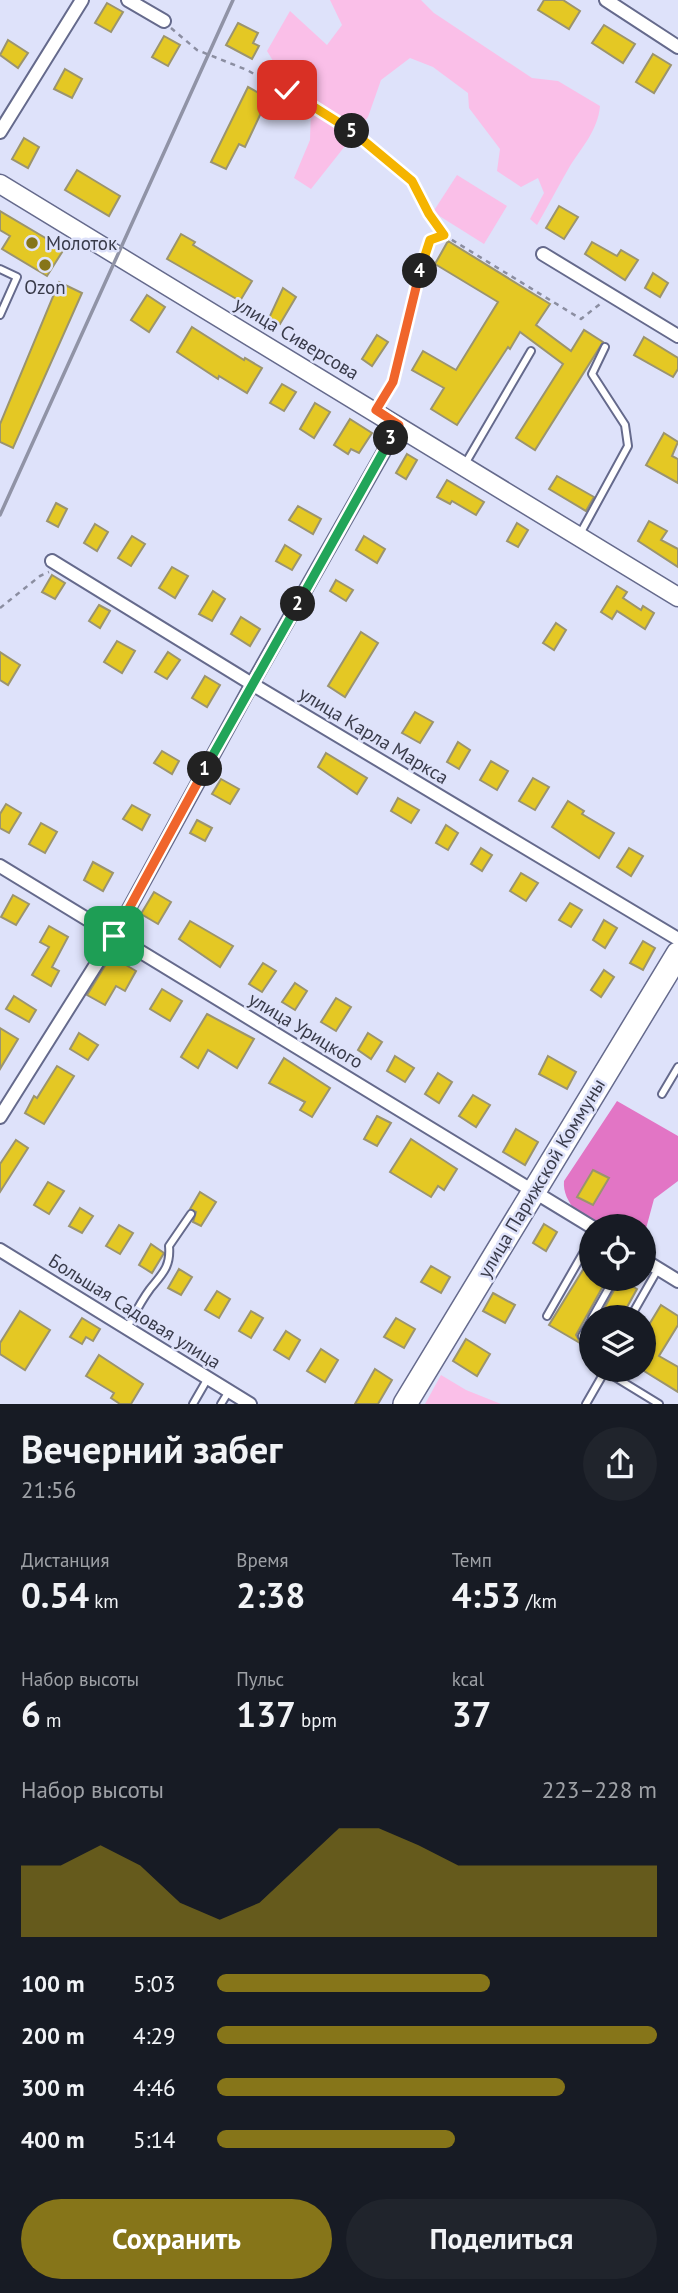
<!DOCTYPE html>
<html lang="ru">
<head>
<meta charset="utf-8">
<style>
	body { margin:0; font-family:"PT Sans",sans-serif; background:#20242c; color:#f1f3f6; height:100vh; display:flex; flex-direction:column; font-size:26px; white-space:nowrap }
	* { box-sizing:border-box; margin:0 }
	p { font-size:23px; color:#9ea1a6 }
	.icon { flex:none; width:38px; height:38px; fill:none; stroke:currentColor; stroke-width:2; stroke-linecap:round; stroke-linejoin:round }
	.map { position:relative; height:1404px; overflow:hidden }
	.side { display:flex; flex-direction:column; background:#171b24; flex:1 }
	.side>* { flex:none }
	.tools { position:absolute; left:579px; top:1214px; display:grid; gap:14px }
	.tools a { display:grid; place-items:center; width:77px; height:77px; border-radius:50%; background:#171b24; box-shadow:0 2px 5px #0004; font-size:35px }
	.pin { position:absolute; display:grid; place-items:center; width:60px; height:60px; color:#fff; margin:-30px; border-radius:14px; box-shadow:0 4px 10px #0006 }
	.km { position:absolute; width:35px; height:35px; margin:-18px; border-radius:50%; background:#222; color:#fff; font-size:19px; line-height:35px; text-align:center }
	.round { display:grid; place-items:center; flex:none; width:74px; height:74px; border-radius:37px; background:#20242c }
	.headline { display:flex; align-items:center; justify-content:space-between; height:119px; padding:0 21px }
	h1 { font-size:38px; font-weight:800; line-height:52px }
	.stats { display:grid; grid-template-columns:repeat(3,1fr); gap:10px; height:119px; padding:7px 21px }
	.stats div { display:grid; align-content:center }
	.stats b { font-size:35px; font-weight:800 }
	.stats small { font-size:19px; font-weight:400 }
	.stats p { font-size:19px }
	.chart { height:196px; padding:14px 21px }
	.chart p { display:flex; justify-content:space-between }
	.chart svg { width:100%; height:126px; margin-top:7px; fill:#867519; opacity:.7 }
	.cta { display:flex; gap:14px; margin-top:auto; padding:14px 21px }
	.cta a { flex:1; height:80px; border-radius:42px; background:#867519; color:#fff; font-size:28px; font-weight:800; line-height:80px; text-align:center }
	.cta a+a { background:#20242c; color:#f1f3f6 }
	ul { padding:0 21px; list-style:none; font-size:23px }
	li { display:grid; grid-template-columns:112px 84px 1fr; align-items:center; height:52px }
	li i { height:18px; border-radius:9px; background:#867519 }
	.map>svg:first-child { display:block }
	.green { fill:#fabfe8 }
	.forest { fill:#e275c5 }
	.building { fill:#e4c824; stroke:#9b946e; stroke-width:2 }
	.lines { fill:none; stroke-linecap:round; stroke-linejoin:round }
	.lane-casing { stroke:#656a8c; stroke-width:10 }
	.street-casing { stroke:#656a8c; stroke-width:16 }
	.secondary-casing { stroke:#656a8c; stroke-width:21 }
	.highway-casing { stroke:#656a8c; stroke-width:26 }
	.path { stroke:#8b8ea1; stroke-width:2.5; stroke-dasharray:5 5; stroke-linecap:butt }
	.lane { stroke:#fff; stroke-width:6 }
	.street { stroke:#fff; stroke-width:12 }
	.secondary { stroke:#fff; stroke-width:18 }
	.highway { stroke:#fff; stroke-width:23 }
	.rail { stroke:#9093a6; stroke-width:3.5 }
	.split-1-casing { stroke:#fff; stroke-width:14 }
	.split-2-casing { stroke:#fff; stroke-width:14 }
	.split-3-casing { stroke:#fff; stroke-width:14 }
	.split-4-casing { stroke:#fff; stroke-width:14 }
	.split-5-casing { stroke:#fff; stroke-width:14 }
	.split-6-casing { stroke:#fff; stroke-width:14 }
	.split-1 { stroke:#f0652b; stroke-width:9 }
	.split-2 { stroke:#22a559; stroke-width:9 }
	.split-3 { stroke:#22a559; stroke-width:9 }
	.split-4 { stroke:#f0652b; stroke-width:9 }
	.split-5 { stroke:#f5b400; stroke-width:9 }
	.split-6 { stroke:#f5b400; stroke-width:9 }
	.poi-dot { fill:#867519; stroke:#dee2fa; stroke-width:2.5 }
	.labels { text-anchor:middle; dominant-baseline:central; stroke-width:5; stroke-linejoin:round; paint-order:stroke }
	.poi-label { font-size:19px; fill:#393b4a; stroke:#dee2fa; text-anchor:start }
	.street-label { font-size:19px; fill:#393b4a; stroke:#dee2fa }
</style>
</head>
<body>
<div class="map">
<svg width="678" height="1404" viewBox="0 0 678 1404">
	<rect width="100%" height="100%" fill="#dee2fa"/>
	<!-- green -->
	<g class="green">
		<path d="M330,0H421L434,13L532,78L558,81L600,106C598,130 582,147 570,166C559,185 548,206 537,225L530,219L544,193L538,178L521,187L497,171L500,149L469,108L468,93L433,67L410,58L381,80L368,117L311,189L294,178L310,140L311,108L278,69L267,51L290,11L327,45L342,25Z"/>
		<path d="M457,175L507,206L484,244L433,212Z"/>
		<path d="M441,1375L466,1390L501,1404H425Z"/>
	</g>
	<!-- forest -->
	<path class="forest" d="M617,1101L678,1136V1181L654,1199L644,1236V1227C631,1227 617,1229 605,1227C584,1224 562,1202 564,1181Z"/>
	<!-- building -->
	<g class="building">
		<path d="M544,0H563L580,11L569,29L538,10Z"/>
		<path d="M107,3L123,12L111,32L95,23Z"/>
		<path d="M238,23L258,33L253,43L259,46L252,59L226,45Z"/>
		<path d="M604,25L635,44L623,63L592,43Z"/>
		<path d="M164,36L180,45L168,66L152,57Z"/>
		<path d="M8,40L28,53L18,68L0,55Z"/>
		<path d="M653,54L671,65L654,93L636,82Z"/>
		<path d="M65,69L82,79L72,98L54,89Z"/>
		<path d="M248,87L268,98L245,147L239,144L226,169L211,162Z"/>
		<path d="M24,138L39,147L28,168L12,159Z"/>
		<path d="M77,170L120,196L109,216L65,190Z"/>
		<path d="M559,206L578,217L564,239L546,228Z"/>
		<path d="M0,211L64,249L47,276L2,249L10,236L0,230Z"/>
		<path d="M181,234L195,242L193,245L252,281L240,301L167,259Z"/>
		<path d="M448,241L550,304L536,325L571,351L584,330L603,342L535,450L516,438L563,364L520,332L510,349L508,347L457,425L431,409L444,388L412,370L423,351L456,370L498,302L435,264Z"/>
		<path d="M592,242L617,256L621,250L638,260L625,280L585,254Z"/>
		<path d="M653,273L668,283L660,297L645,288Z"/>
		<path d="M59,282L82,293L13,448L0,442V424Z"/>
		<path d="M283,288L296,297L280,324L269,318Z"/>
		<path d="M147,295L165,307L149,332L131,320Z"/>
		<path d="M192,327L244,360L245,358L262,368L247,393L219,376L218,379L177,352Z"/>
		<path d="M377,335L388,342L372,366L362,359Z"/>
		<path d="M644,337L678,358V369L673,377L634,355Z"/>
		<path d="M282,384L296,392L284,411L270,403Z"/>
		<path d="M315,403L330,412L314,438L300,429Z"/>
		<path d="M350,419L372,433L359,453L351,449L348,454L334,445Z"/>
		<path d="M664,433L678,442L672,456L678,459V483L646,465Z"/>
		<path d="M407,454L417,460L406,479L396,473Z"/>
		<path d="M557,476L594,497L586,511L549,489Z"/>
		<path d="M447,480L484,502L476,515L452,501L450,504L437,497Z"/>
		<path d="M56,503L67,509L58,527L47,521Z"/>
		<path d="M298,506L321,519L313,534L289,520Z"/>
		<path d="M649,521L667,531L661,540L678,549V567L638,541Z"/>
		<path d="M517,523L528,530L518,547L507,541Z"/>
		<path d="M95,524L108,532L97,551L84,543Z"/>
		<path d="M132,536L145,544L131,566L118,558Z"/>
		<path d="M364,536L385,549L377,563L356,550Z"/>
		<path d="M285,545L301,555L292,570L276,561Z"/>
		<path d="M172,567L188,576L175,598L159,588Z"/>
		<path d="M52,575L65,583L55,599L42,592Z"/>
		<path d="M336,580L353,590L346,601L330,591Z"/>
		<path d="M617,586L627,592L623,598L641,610L643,606L654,613L645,629L617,611L612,619L601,612Z"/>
		<path d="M213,591L225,599L212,621L199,614Z"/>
		<path d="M99,605L110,611L100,628L89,621Z"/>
		<path d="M241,617L260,629L250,646L231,634Z"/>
		<path d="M556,623L566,630L554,650L543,643Z"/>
		<path d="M361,632L378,643L345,697L328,686Z"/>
		<path d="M117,641L135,651L122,673L104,662Z"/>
		<path d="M0,652L20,665L8,685L0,680Z"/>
		<path d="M168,652L180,660L167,679L155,672Z"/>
		<path d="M205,676L220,685L207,707L192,698Z"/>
		<path d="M415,712L433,722L420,743L402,733Z"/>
		<path d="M458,742L470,750L459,769L447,762Z"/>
		<path d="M162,751L179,761L172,774L154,763Z"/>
		<path d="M326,753L367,778L357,794L318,767Z"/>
		<path d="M491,761L508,771L497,790L480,780Z"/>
		<path d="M533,778L549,787L535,810L519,801Z"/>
		<path d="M221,779L239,789L230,804L212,794Z"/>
		<path d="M398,798L419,810L411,823L391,811Z"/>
		<path d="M568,801L584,811L582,814L614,833L599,858L552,827Z"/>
		<path d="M6,804L21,813L9,833L0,828V814Z"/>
		<path d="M132,805L150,815L142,830L123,819Z"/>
		<path d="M197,820L212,828L205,841L190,833Z"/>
		<path d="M41,823L57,832L45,853L29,844Z"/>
		<path d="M446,825L458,833L448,850L436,843Z"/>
		<path d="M481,848L492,855L482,871L471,864Z"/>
		<path d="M629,848L643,856L631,876L617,867Z"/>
		<path d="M93,862L113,873L103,891L84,880Z"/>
		<path d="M521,873L538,883L526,901L510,891Z"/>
		<path d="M154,892L171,902L158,924L141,914Z"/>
		<path d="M13,895L29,904L16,925L1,917Z"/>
		<path d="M570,903L582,910L571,927L559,920Z"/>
		<path d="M604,920L617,928L605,948L593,940Z"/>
		<path d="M190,921L233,946L220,967L179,939Z"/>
		<path d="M49,926L68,937L52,967L59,971L51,986L32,975L49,947L40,942Z"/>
		<path d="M643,941L655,948L643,970L630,963Z"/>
		<path d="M111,956L136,971L125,991L116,986L105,1005L87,995Z"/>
		<path d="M263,963L276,971L262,992L249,984Z"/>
		<path d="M604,970L614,977L601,997L591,990Z"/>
		<path d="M295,983L307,991L295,1010L282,1002Z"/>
		<path d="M162,989L182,1001L170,1021L150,1009Z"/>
		<path d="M14,996L36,1010L29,1022L6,1009Z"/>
		<path d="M336,998L351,1007L336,1031L321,1022Z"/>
		<path d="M207,1014L254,1039L237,1068L208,1050L198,1068L181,1057Z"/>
		<path d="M0,1028L18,1039L0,1069Z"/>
		<path d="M79,1033L98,1045L88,1060L70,1049Z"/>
		<path d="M368,1033L382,1042L371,1059L358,1050Z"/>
		<path d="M395,1056L414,1068L405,1082L387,1071Z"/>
		<path d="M548,1056L576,1072L567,1089L539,1074Z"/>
		<path d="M284,1058L330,1088L312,1117L300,1110L305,1102L269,1083Z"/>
		<path d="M57,1066L74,1076L44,1124L25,1113L34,1096L37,1098Z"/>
		<path d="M438,1073L452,1082L439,1103L425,1094Z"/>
		<path d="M473,1095L490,1105L476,1127L459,1116Z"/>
		<path d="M377,1116L391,1123L377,1146L364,1139Z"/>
		<path d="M516,1129L538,1142L525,1165L503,1152Z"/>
		<path d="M411,1139L457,1169L444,1190L438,1186L431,1197L390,1172Z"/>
		<path d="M16,1140L28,1148L0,1192V1164Z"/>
		<path d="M593,1170L609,1178L593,1205L577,1197Z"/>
		<path d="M48,1182L64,1191L49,1214L34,1205Z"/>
		<path d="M200,1192L216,1202L201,1226L193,1222L196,1212L190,1209Z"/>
		<path d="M80,1208L93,1216L82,1233L69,1226Z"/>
		<path d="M544,1224L557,1232L546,1251L533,1243Z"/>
		<path d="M119,1225L133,1233L120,1254L106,1246Z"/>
		<path d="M151,1244L164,1253L152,1273L139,1265Z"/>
		<path d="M592,1255V1279H607L576,1335L579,1340L584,1341L592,1331V1350L549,1325Z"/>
		<path d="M431,1266L450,1277L441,1293L421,1282Z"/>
		<path d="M179,1269L192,1277L181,1295L168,1288Z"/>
		<path d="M620,1279L637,1289L621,1318H599Z"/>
		<path d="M217,1291L230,1299L219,1318L205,1310Z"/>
		<path d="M493,1293L515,1305L505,1323L483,1311Z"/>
		<path d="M661,1305L678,1316V1325L659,1356L678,1367V1392L644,1371V1333Z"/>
		<path d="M20,1311L50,1330L25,1370L0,1354V1343Z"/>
		<path d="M251,1311L263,1318L251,1338L239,1331Z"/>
		<path d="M82,1318L100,1329L93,1341L86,1337L82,1344L70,1337Z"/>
		<path d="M396,1318L415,1329L404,1348L384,1337Z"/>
		<path d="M286,1331L300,1340L289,1359L274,1350Z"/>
		<path d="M466,1339L490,1354L477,1376L453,1361Z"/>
		<path d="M321,1349L338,1360L325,1382L307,1371Z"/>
		<path d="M99,1355L143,1384L131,1404H120L111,1398L114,1393L86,1376Z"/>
		<path d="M375,1369L392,1380L378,1404H355Z"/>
	</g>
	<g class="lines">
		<defs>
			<g id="lane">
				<path d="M0,269L17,277L0,315"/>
				<path d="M465,464L531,351"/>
				<path d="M580,534L628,446L625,425L592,374L605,347"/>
				<path d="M662,1094L678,1067"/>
				<path d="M547,1316L586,1248L592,1249"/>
				<path d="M592,1318L614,1279"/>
				<path d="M630,1318L658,1269"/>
				<path d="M127,1328C134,1315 141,1301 150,1289C162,1274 171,1267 169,1246L191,1214"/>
				<path d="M582,1336L592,1319"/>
				<path d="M193,1404L208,1378"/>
				<path d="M221,1404L229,1391"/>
				<path d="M586,1404L605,1371L659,1404"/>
			</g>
			<g id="street">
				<path d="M128,0L164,21"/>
				<path d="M606,0L678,47"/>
				<path d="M0,132L82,0"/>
				<path d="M543,254L678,336"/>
				<path d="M52,561L252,684L678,939"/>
				<path d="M0,866L592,1227"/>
				<path d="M0,1117L114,936L252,684L399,425"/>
				<path d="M0,1250L250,1404"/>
				<path d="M644,1260L678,1281"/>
			</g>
			<path id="secondary" d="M0,184L678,597"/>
			<path id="highway" d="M405,1404L678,954"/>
		</defs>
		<!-- lane casing -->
		<use href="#lane" class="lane-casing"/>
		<!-- street casing -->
		<use href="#street" class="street-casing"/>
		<!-- secondary casing -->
		<use href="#secondary" class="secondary-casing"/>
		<!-- highway casing -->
		<use href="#highway" class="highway-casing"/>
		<!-- path -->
		<g class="path">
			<path d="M171,28L197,50L247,70L338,121L413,181L429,214L444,235L581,319L600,304"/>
			<path d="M383,399L393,381L430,240L444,235"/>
			<path d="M0,608L40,576L49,572"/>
		</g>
		<!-- lane -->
		<use href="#lane" class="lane"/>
		<!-- street -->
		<use href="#street" class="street"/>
		<!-- secondary -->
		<use href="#secondary" class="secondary"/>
		<!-- highway -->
		<use href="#highway" class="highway"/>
		<!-- rail -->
		<path class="rail" d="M0,515L233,0"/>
	</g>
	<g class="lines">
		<defs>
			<path id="split-1" d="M114,936L205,769"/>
			<path id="split-2" d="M205,769L298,604"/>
			<path id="split-3" d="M298,604L391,438"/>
			<path id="split-4" d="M391,438L399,425L376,410L393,382L420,271"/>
			<path id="split-5" d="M352,131L412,181L429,214L444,235L430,240L420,271"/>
			<path id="split-6" d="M287,90L352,131"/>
		</defs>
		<!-- split-1 casing -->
		<use href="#split-1" class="split-1-casing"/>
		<!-- split-2 casing -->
		<use href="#split-2" class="split-2-casing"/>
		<!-- split-3 casing -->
		<use href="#split-3" class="split-3-casing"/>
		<!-- split-4 casing -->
		<use href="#split-4" class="split-4-casing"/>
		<!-- split-5 casing -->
		<use href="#split-5" class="split-5-casing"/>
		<!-- split-6 casing -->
		<use href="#split-6" class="split-6-casing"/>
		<!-- split-1 -->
		<use href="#split-1" class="split-1"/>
		<!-- split-2 -->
		<use href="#split-2" class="split-2"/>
		<!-- split-3 -->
		<use href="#split-3" class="split-3"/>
		<!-- split-4 -->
		<use href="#split-4" class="split-4"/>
		<!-- split-5 -->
		<use href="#split-5" class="split-5"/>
		<!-- split-6 -->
		<use href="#split-6" class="split-6"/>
	</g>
	<!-- markers -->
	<g class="poi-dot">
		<circle cx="32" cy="243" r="7"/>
		<circle cx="45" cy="265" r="7"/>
	</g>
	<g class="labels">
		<!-- poi labels -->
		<g class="poi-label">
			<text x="46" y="243">Молоток</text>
			<text x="45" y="287" text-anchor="middle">Ozon</text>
		</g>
		<!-- street labels -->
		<g class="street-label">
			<text transform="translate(297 338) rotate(31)">улица Сиверсова</text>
			<text transform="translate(374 735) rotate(31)">улица Карла Маркса</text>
			<text transform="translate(306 1030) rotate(31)">улица Урицкого</text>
			<text transform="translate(541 1178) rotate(-59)">улица Парижской Коммуны</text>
			<text transform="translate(135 1311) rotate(32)">Большая Садовая улица</text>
		</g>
	</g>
</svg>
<div class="tools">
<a><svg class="icon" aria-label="locate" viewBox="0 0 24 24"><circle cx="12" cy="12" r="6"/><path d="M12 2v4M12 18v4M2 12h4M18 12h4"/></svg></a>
<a><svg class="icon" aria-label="layers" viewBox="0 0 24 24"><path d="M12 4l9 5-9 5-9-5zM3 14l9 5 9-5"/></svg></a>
</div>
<div class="pin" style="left:114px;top:936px;background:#1e9e55"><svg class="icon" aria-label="arrive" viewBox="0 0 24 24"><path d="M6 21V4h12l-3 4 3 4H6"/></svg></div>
<div class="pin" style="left:287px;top:90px;background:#d93025"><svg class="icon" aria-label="check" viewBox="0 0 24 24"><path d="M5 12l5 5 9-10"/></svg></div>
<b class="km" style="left:205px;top:769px">1</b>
<b class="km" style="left:298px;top:604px">2</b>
<b class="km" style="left:391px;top:438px">3</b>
<b class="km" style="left:420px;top:271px">4</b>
<b class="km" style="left:352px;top:131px">5</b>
</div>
<section class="side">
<div class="headline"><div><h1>Вечерний забег</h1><p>21:56</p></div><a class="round"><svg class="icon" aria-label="share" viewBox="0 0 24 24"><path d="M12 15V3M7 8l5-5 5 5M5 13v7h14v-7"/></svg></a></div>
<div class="stats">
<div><p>Дистанция</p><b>0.54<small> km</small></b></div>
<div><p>Время</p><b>2:38</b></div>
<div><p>Темп</p><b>4:53<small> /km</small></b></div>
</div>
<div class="stats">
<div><p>Набор высоты</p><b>6<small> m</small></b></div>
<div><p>Пульс</p><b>137<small> bpm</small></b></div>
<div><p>kcal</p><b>37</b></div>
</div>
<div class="chart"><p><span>Набор высоты</span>223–228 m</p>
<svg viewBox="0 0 160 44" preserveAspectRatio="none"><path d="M0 44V19L10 19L20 12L30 19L40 32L50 38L60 32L70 19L80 6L90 6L100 12L110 19L120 19L130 19L140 19L150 19L160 19V44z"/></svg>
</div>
<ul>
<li><b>100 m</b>5:03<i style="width:62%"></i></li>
<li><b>200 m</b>4:29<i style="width:100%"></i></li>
<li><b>300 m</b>4:46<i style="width:79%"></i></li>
<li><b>400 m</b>5:14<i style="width:54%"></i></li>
</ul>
<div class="cta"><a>Сохранить</a><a>Поделиться</a></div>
</section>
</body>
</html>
